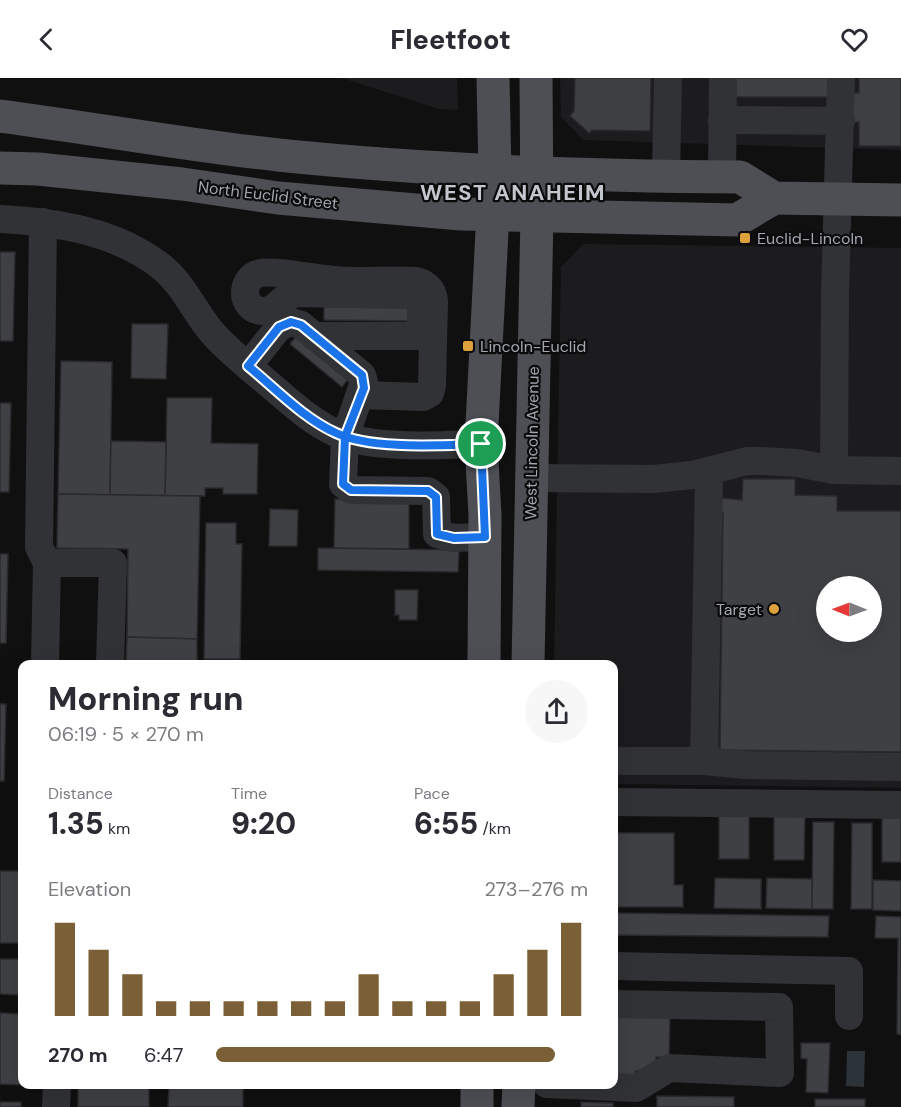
<!DOCTYPE html>
<html lang="en">
<head>
<meta charset="utf-8">
<style>
	body { margin:0; font-family:"DM Sans",sans-serif; background:#f7f7f7; color:#2b2b33; height:100vh; display:flex; flex-direction:column; font-size:22px; white-space:nowrap }
	* { box-sizing:border-box; margin:0 }
	p { font-size:20px; color:#7c7c81 }
	.icon { flex:none; width:33px; height:33px; fill:none; stroke:currentColor; stroke-width:2; stroke-linecap:round; stroke-linejoin:round }
	.map { position:relative; flex:1; overflow:hidden }
	.drawer { position:absolute; left:18px; top:582px; width:600px; height:429px; display:flex; flex-direction:column; background:#fff; border-radius:12px; box-shadow:0 6px 24px #0002 }
	.drawer>* { flex:none }
	.needle { width:39px; rotate:271deg }
	.controls { position:absolute; left:816px; top:498px; display:grid; gap:12px }
	.controls a { display:grid; place-items:center; width:66px; height:66px; border-radius:50%; background:#fff; box-shadow:0 6px 24px #0002; font-size:30px }
	.pin { position:absolute; display:grid; place-items:center; width:51px; height:51px; color:#fff; margin:-26px; border:3px solid #fff; border-radius:50%; box-shadow:0 2px 6px #0007 }
	.round { display:grid; place-items:center; flex:none; width:63px; height:63px; border-radius:32px; background:#f7f7f7 }
	.overview { display:flex; align-items:center; justify-content:space-between; height:102px; padding:0 30px }
	h1 { font-size:33px; font-weight:800; line-height:45px }
	.figures { display:grid; grid-template-columns:repeat(3,1fr); gap:9px; height:102px; padding:6px 30px }
	.figures div { display:grid; align-content:center }
	.figures b { font-size:30px; font-weight:800 }
	.figures small { font-size:16px; font-weight:400 }
	.figures p { font-size:16px }
	.chart { height:168px; padding:12px 30px }
	.chart p { display:flex; justify-content:space-between }
	.chart svg { width:100%; height:108px; margin-top:6px; stroke:#7b6037; stroke-width:6 }
	ul { padding:0 30px; list-style:none; font-size:20px }
	li { display:grid; grid-template-columns:96px 72px 1fr; align-items:center; height:45px }
	li i { height:15px; border-radius:8px; background:#7b6037 }
	header { display:flex; justify-content:space-between; align-items:center; height:78px; padding:0 30px; background:#fff; font-size:27px; font-weight:800 }
	.map>svg:first-child { display:block }
	.built { fill:#1c1c1e; fill-rule:evenodd }
	.water { fill:#2b3238 }
	.building { fill:#3f4044; stroke:#2a2a2d; stroke-width:1.5; fill-rule:evenodd }
	.lines { fill:none; stroke-linecap:round; stroke-linejoin:round }
	.minor { stroke:#313235; stroke-width:28 }
	.major { stroke:#4d4f54; stroke-width:33 }
	.route-casing { stroke:#fff; stroke-width:12 }
	.route { stroke:#1a73e8; stroke-width:8 }
	.poi-dot { fill:#dda13c; stroke:#0b0b0c; stroke-width:2 }
	.labels { text-anchor:middle; dominant-baseline:central; stroke-width:4.5; stroke-linejoin:round; paint-order:stroke }
	.street-label { font-size:16px; fill:#a2a7b0; stroke:#0b0b0c }
	.poi-label { font-size:16px; fill:#a2a7b0; stroke:#0b0b0c; text-anchor:start }
	.district-label { font-size:22px; font-weight:bold; letter-spacing:1.5px; fill:#c3c6cd; stroke:#0b0b0c }
</style>
</head>
<body>
<header><svg class="icon" aria-label="back" viewBox="0 0 24 24"><path d="M15 5l-7 7 7 7"/></svg>Fleetfoot<svg class="icon" aria-label="heart" viewBox="0 0 24 24"><path d="M12 20l-8-8c-3-5 5-10 8-4 3-6 11-1 8 4z"/></svg></header>
<div class="map">
<svg width="901" height="1029" viewBox="0 0 901 1029">
	<rect width="100%" height="100%" fill="#101011"/>
	<!-- built -->
	<g class="built">
		<path d="M342,0H457L458,32L439,31Z"/>
		<path d="M560,0H901V72L583,62L561,39Z"/>
		<path d="M583,166L901,170V710L614,706V586H554L561,189ZM826,508H872V554H826Z"/>
	</g>
	<!-- water -->
	<path class="water" d="M847,973H865L864,1009L846,1008Z"/>
	<!-- building -->
	<g class="building">
		<path d="M575,0H651L650,53L592,52L589,55L570,38L574,33Z"/>
		<rect x="729" y="0" width="108" height="19"/>
		<path d="M859,0H901V68H859V44H852V15H859Z"/>
		<path d="M0,174H15L13,263H0Z"/>
		<path d="M413,227V243L324,242V229Z"/>
		<path d="M132,246H168L166,301L131,300Z"/>
		<path d="M299,255L350,298L342,309L290,266Z"/>
		<path d="M61,283L112,284L110,417L58,416Z"/>
		<path d="M167,320H212L211,365L258,366L257,416H223V410H205V418H165Z"/>
		<path d="M0,325H11L9,414H0Z"/>
		<path d="M111,363L166,364L165,418L110,417Z"/>
		<path d="M743,401H795V417L837,418V433H901V674L720,672L723,435H721V420L742,422ZM826,508H872V554H826Z"/>
		<path d="M58,416L200,418L197,561L127,559L128,471L57,470Z"/>
		<path d="M335,421L409,422V471L334,470Z"/>
		<path d="M270,431L298,432L297,468H269Z"/>
		<path d="M206,445H236V466H242L240,581H204Z"/>
		<path d="M318,470L459,472L458,494L318,492Z"/>
		<path d="M0,476H8L6,565H0Z"/>
		<path d="M395,512H418L417,542H399V537H395Z"/>
		<path d="M127,559L197,561V586H126Z"/>
		<path d="M0,626H6L4,703H0Z"/>
		<rect x="719" y="735" width="30" height="46"/>
		<path d="M774,736H805L804,782H774Z"/>
		<rect x="882" y="738" width="19" height="46"/>
		<path d="M813,744H834L833,831H812Z"/>
		<path d="M852,745H872V831H851Z"/>
		<path d="M614,755H674V807H683V829H614Z"/>
		<rect x="0" y="793" width="22" height="72"/>
		<path d="M715,800L761,801V831L714,830Z"/>
		<path d="M767,800L812,801V831L766,830Z"/>
		<path d="M873,802L901,803V833L873,832Z"/>
		<path d="M614,835L829,838L828,859L616,857V866H614Z"/>
		<path d="M876,838L901,839V957L897,956L898,860H875Z"/>
		<path d="M0,881H22V917L0,916Z"/>
		<path d="M0,935L22,936L21,1007L0,1006Z"/>
		<path d="M614,937L670,939L669,979H656V993H635V1004L614,1003Z"/>
		<path d="M801,965H830L828,1015L806,1014L807,981L801,980Z"/>
		<rect x="78" y="1006" width="71" height="23"/>
		<path d="M169,1006H243V1029H168Z"/>
		<path d="M657,1018L734,1019V1029H657Z"/>
		<rect x="815" y="1021" width="50" height="8"/>
		<rect x="0" y="1024" width="21" height="5"/>
		<path d="M581,1024L613,1025V1029H581Z"/>
	</g>
	<g class="lines">
		<!-- minor -->
		<g class="minor">
			<path d="M722,42L841,43"/>
			<path d="M666,97L668,0"/>
			<path d="M722,99L723,0"/>
			<path d="M0,141C57,144 117,153 163,190C183,207 194,232 210,252C225,270 245,286 263,301C286,320 309,343 336,355C373,372 440,367 481,366"/>
			<path d="M43,144L39,469L47,485L45,586"/>
			<path d="M314,258H419L421,255V224L416,219L406,217L297,215C281,217 275,238 257,232C239,226 242,198 261,195C276,192 316,201 334,202C361,205 389,201 416,203C427,206 433,212 434,223L432,307L430,315L423,319L361,317"/>
			<path d="M248,288L279,249L291,244L301,247L362,297L364,304L345,359L343,406L351,412L428,413L436,419L437,456L454,460L485,459"/>
			<path d="M834,392L835,216L841,0"/>
			<path d="M532,400L653,401L692,397L747,383H761L797,385L834,392L901,393"/>
			<path d="M47,485H113L110,586"/>
			<path d="M614,683H704L709,394"/>
			<path d="M704,683L746,687L901,689"/>
			<path d="M614,724L901,727"/>
			<path d="M614,888L849,893V938"/>
			<path d="M547,1006L636,1010L669,990L780,995L779,929L614,926"/>
			<path d="M56,1029L57,1006"/>
		</g>
		<!-- major -->
		<g class="major">
			<path d="M0,38C93,50 185,67 278,77C432,93 586,98 740,99L774,120L901,122"/>
			<path d="M0,90L38,91L182,106L278,120L461,136L737,142L774,120"/>
			<path d="M484,586L485,437L481,366L495,95L493,0"/>
			<path d="M528,586L537,137L536,0"/>
			<path d="M477,1029V1006"/>
			<path d="M518,1029L519,1006"/>
		</g>
	</g>
	<g class="lines">
		<defs>
			<path id="route" d="M481,366C441,367 372,372 336,355C303,340 276,311 248,288L279,249L291,244L301,247L362,297L364,310L345,359L343,406L351,412L428,413L436,419L437,456L454,460L485,459L481,366"/>
		</defs>
		<!-- route casing -->
		<use href="#route" class="route-casing"/>
		<!-- route -->
		<use href="#route" class="route"/>
	</g>
	<!-- markers -->
	<g class="poi-dot">
		<rect x="739" y="154" width="12" height="12" rx="3"/>
		<rect x="462" y="262" width="12" height="12" rx="3"/>
		<circle cx="774" cy="531" r="6"/>
	</g>
	<g class="labels">
		<!-- street labels -->
		<g class="street-label">
			<text transform="translate(268 117) rotate(7)">North Euclid Street</text>
			<text transform="translate(532 365) rotate(-89)">West Lincoln Avenue</text>
		</g>
		<!-- poi labels -->
		<g class="poi-label">
			<text x="757" y="160">Euclid-Lincoln</text>
			<text x="480" y="268">Lincoln-Euclid</text>
			<text x="762" y="531" text-anchor="end">Target</text>
		</g>
		<!-- district labels -->
		<g class="district-label">
			<text x="513" y="114">WEST ANAHEIM</text>
		</g>
	</g>
</svg>
<div class="controls">
<a><svg class="needle" viewBox="-14 -14 28 28"><path d="M0-13l5 13h-10z" fill="#e53935"/><path d="M0 13l5-13h-10z" fill="#7c7c81"/></svg></a>
</div>
<div class="pin" style="left:481px;top:366px;background:#1e9e55"><svg class="icon" aria-label="arrive" viewBox="0 0 24 24"><path d="M6 21V4h12l-3 4 3 4H6"/></svg></div>
<section class="drawer">
<div class="overview"><div><h1>Morning run</h1><p>06:19 · 5 × 270 m</p></div><a class="round"><svg class="icon" aria-label="share" viewBox="0 0 24 24"><path d="M12 15V3M7 8l5-5 5 5M5 13v7h14v-7"/></svg></a></div>
<div class="figures">
<div><p>Distance</p><b>1.35<small> km</small></b></div>
<div><p>Time</p><b>9:20</b></div>
<div><p>Pace</p><b>6:55<small> /km</small></b></div>
</div>
<div class="chart"><p><span>Elevation</span>273–276 m</p>
<svg viewBox="0 0 160 44" preserveAspectRatio="none"><path d="M5 44V6M15 44V17M25 44V27M35 44V38M45 44V38M55 44V38M65 44V38M75 44V38M85 44V38M95 44V27M105 44V38M115 44V38M125 44V38M135 44V27M145 44V17M155 44V6"/></svg>
</div>
<ul>
<li><b>270 m</b>6:47<i style="width:91%"></i></li>
</ul>
</section>
</div>
</body>
</html>
